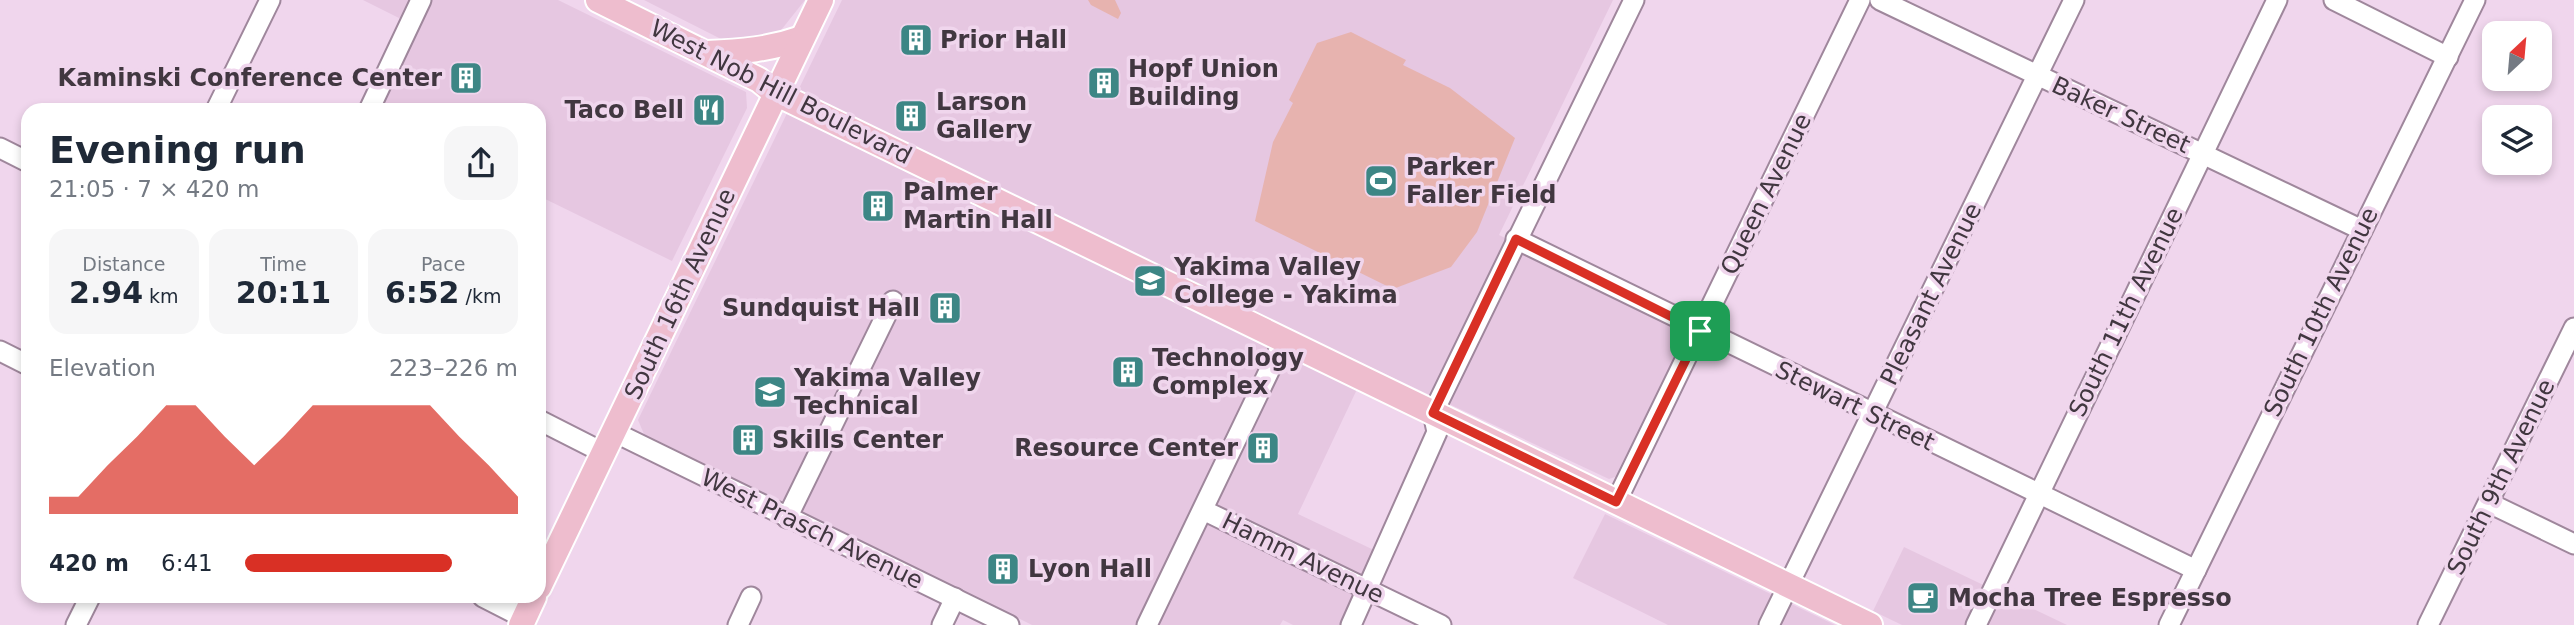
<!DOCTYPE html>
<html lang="en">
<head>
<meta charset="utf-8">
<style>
	body { margin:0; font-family:"DejaVu Sans",sans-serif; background:#f6f6f7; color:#1f2937; height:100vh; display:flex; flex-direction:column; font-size:26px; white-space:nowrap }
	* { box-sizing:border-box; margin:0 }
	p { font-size:23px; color:#747a83 }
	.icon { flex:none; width:38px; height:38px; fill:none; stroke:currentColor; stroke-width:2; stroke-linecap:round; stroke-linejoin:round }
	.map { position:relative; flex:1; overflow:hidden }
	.sheet { position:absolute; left:21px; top:103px; width:525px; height:500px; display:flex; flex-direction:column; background:#fff; border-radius:21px; box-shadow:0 4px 10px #0003 }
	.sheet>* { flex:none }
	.needle { width:46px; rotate:26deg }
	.fabs { position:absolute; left:2482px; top:21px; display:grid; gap:14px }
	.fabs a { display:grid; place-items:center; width:70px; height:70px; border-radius:14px; background:#fff; box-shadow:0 4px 10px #0003; font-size:35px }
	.pin { position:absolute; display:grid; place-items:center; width:60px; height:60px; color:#fff; margin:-30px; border-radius:14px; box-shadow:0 4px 10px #0006 }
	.round { display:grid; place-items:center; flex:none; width:74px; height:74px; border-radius:21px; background:#f6f6f7 }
	.head { display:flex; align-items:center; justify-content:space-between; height:119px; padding:0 28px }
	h1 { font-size:38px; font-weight:700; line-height:52px }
	.stats { display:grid; grid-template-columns:repeat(3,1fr); gap:10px; height:119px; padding:7px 28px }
	.stats div { display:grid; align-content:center; border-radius:18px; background:#f6f6f7; text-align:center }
	.stats b { font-size:30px; font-weight:700 }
	.stats small { font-size:19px; font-weight:400 }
	.stats p { font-size:19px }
	.chart { height:196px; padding:14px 28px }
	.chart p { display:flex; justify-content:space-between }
	.chart svg { width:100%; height:126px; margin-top:7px; fill:#d93025; opacity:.7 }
	ul { padding:0 28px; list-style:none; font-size:23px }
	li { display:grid; grid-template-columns:112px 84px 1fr; align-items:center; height:52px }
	li i { height:18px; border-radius:9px; background:#d93025 }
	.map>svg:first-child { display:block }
	.built { fill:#e6c7e1 }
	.green { fill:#e7b3af }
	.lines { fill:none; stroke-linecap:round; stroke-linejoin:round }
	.minor-casing { stroke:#9f879c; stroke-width:23 }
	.major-casing { stroke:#fff; stroke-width:28 }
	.minor { stroke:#fff; stroke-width:19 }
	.major { stroke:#eebdce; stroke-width:24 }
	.route-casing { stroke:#fff; stroke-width:14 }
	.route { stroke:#d93025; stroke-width:9 }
	.labels { text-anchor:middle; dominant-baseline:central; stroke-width:7; stroke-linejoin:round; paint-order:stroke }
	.poi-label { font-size:24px; font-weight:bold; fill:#413740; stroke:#f0d6ed; text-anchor:start }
	.street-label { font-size:24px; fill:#413740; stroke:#f0d6ed }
</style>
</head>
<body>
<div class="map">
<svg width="2574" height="625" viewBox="0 0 2574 625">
	<rect width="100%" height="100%" fill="#f0d6ed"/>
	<!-- built -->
	<g class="built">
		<path d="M363,0H412L403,20Z"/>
		<path d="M431,0H558L746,92L747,108L672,261L539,196V110H377Z"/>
		<path d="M644,0H805L778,34L727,42Z"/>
		<path d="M842,0H1613L1499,235L1690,328L1618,476L1609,479L1368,366L1298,514L1376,551L1341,625H1293L1283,620L1280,625H1032L644,434L638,420Z"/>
		<path d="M1605,514L1835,625H1668L1573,578Z"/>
		<path d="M1904,547L2067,625H1902L1873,611Z"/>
	</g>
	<!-- green -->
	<g class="green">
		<path d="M1088,0H1115L1121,13L1118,19L1091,5Z"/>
		<path d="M1351,32L1406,60L1403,65L1450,88L1515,138L1477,232L1451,267L1393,289L1255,221L1273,142L1293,103L1289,100L1317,43Z"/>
	</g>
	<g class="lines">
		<defs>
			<g id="minor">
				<path d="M1880,0L2362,230"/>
				<path d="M2334,0L2448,57"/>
				<path d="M216,110L270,0"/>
				<path d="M369,110L421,0"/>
				<path d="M0,148L28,162"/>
				<path d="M1516,239L2196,570"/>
				<path d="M0,351L28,365"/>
				<path d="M539,420L604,453"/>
				<path d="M614,432L1009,625"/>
				<path d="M1616,502L1860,0"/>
				<path d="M2489,503L2574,544"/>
				<path d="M1203,510L1441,625"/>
				<path d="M787,518L893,301"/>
				<path d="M483,597L524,618"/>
				<path d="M76,625L90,597"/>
				<path d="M738,625L751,597"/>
				<path d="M942,625L955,598"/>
				<path d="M1147,625L1284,340"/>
				<path d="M1351,625L1437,432L1433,413L1634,0"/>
				<path d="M1769,625L2074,0"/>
				<path d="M1976,625L2277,0"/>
				<path d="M2169,625L2475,0"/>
				<path d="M2428,625L2574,328"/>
			</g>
			<g id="major">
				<path d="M598,0L759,80L775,93L1870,625"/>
				<path d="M707,53C741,52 771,49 802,38"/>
				<path d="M539,587L821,0"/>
				<path d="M521,625L534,597"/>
			</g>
		</defs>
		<!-- minor casing -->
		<use href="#minor" class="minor-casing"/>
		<!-- major casing -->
		<use href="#major" class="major-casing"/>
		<!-- minor -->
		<use href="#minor" class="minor"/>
		<!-- major -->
		<use href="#major" class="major"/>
	</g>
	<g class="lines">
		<defs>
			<path id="route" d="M1516,239L1700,331L1616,502L1433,413Z"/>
		</defs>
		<!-- route casing -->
		<use href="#route" class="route-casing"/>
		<!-- route -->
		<use href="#route" class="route"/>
	</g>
	<!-- icons -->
	<defs>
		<symbol id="building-square" viewBox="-11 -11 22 22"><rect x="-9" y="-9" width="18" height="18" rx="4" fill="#3d8685" stroke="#f0d6ed"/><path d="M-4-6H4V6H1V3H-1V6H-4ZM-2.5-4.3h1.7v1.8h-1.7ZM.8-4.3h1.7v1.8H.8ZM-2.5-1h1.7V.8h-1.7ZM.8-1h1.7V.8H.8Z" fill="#fff"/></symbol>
		<symbol id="restaurant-square" viewBox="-11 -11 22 22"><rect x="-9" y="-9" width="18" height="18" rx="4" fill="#3d8685" stroke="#f0d6ed"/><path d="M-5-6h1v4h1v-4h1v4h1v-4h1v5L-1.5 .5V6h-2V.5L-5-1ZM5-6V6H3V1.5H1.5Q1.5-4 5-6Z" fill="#fff"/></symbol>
		<symbol id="stadium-square" viewBox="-11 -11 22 22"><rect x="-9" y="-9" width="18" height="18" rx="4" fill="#3d8685" stroke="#f0d6ed"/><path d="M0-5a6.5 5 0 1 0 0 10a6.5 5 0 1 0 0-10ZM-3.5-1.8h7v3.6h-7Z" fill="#fff"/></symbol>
		<symbol id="university-square" viewBox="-11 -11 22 22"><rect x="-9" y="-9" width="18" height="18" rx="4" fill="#3d8685" stroke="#f0d6ed"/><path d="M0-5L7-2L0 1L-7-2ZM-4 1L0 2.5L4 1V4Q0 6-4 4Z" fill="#fff"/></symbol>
		<symbol id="school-square" viewBox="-11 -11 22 22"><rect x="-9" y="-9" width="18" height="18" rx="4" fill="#3d8685" stroke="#f0d6ed"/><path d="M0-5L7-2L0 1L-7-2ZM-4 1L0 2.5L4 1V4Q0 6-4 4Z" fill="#fff"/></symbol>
		<symbol id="cafe-square" viewBox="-11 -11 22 22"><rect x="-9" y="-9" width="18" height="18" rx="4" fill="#3d8685" stroke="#f0d6ed"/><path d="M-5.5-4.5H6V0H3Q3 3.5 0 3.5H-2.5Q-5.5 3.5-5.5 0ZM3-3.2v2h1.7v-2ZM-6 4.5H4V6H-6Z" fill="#fff"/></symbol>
	</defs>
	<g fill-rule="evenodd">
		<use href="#building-square" x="897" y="21" width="38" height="38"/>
		<use href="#building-square" x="447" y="59" width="38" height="38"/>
		<use href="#building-square" x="1085" y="64" width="38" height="38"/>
		<use href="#restaurant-square" x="690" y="91" width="38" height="38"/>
		<use href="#building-square" x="892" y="97" width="38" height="38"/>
		<use href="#stadium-square" x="1362" y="162" width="38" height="38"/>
		<use href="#building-square" x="859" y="187" width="38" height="38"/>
		<use href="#university-square" x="1131" y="262" width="38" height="38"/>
		<use href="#building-square" x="926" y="289" width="38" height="38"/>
		<use href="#building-square" x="1109" y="353" width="38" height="38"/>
		<use href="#school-square" x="751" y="373" width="38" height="38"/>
		<use href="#building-square" x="729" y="421" width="38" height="38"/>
		<use href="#building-square" x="1244" y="429" width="38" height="38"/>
		<use href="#building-square" x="984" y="550" width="38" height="38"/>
		<use href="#cafe-square" x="1904" y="579" width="38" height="38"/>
	</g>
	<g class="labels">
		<!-- poi labels -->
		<g class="poi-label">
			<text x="940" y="40">Prior Hall</text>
			<text x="1128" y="69">Hopf Union<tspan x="1128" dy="28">Building</tspan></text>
			<text x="442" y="78" text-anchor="end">Kaminski Conference Center</text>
			<text x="936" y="102">Larson<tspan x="936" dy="28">Gallery</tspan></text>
			<text x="684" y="110" text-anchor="end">Taco Bell</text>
			<text x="1406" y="167">Parker<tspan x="1406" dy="28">Faller Field</tspan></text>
			<text x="903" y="192">Palmer<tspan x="903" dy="28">Martin Hall</tspan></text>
			<text x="1174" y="267">Yakima Valley<tspan x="1174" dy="28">College - Yakima</tspan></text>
			<text x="920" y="308" text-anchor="end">Sundquist Hall</text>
			<text x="1152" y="358">Technology<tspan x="1152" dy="28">Complex</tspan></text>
			<text x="794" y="378">Yakima Valley<tspan x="794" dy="28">Technical</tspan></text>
			<text x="772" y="440">Skills Center</text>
			<text x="1238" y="448" text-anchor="end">Resource Center</text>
			<text x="1028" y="569">Lyon Hall</text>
			<text x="1948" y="598">Mocha Tree Espresso</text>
		</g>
		<!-- street labels -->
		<g class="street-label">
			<text transform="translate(781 92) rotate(27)">West Nob Hill Boulevard</text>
			<text transform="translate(2121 115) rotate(25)">Baker Street</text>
			<text transform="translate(1766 194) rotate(-64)">Queen Avenue</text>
			<text transform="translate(680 294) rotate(-65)">South 16th Avenue</text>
			<text transform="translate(1931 294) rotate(-64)">Pleasant Avenue</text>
			<text transform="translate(2126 312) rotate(-64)">South 11th Avenue</text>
			<text transform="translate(2321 312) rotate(-64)">South 10th Avenue</text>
			<text transform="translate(1855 406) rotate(26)">Stewart Street</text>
			<text transform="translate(2501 477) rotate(-64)">South 9th Avenue</text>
			<text transform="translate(812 529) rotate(26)">West Prasch Avenue</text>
			<text transform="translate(1303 558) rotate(26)">Hamm Avenue</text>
		</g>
	</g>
</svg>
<div class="fabs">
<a><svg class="needle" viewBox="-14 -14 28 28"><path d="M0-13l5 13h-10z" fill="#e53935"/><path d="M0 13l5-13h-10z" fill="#747a83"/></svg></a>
<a><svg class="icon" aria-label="layers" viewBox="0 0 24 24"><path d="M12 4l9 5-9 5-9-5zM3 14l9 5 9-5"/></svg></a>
</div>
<div class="pin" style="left:1700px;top:331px;background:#1e9e55"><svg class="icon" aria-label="arrive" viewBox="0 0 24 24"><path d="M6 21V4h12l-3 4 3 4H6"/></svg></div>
<section class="sheet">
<div class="head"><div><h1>Evening run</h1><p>21:05 · 7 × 420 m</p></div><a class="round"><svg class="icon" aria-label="share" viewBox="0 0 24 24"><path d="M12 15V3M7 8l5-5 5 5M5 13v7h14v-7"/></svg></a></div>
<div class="stats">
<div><p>Distance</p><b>2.94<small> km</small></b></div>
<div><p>Time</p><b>20:11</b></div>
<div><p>Pace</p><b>6:52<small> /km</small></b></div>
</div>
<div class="chart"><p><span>Elevation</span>223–226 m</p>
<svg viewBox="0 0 160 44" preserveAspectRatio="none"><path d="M0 44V38L10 38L20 27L30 17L40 6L50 6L60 17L70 27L80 17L90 6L100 6L110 6L120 6L130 6L140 17L150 27L160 38V44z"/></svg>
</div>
<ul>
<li><b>420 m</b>6:41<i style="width:76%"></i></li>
</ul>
</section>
</div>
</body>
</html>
